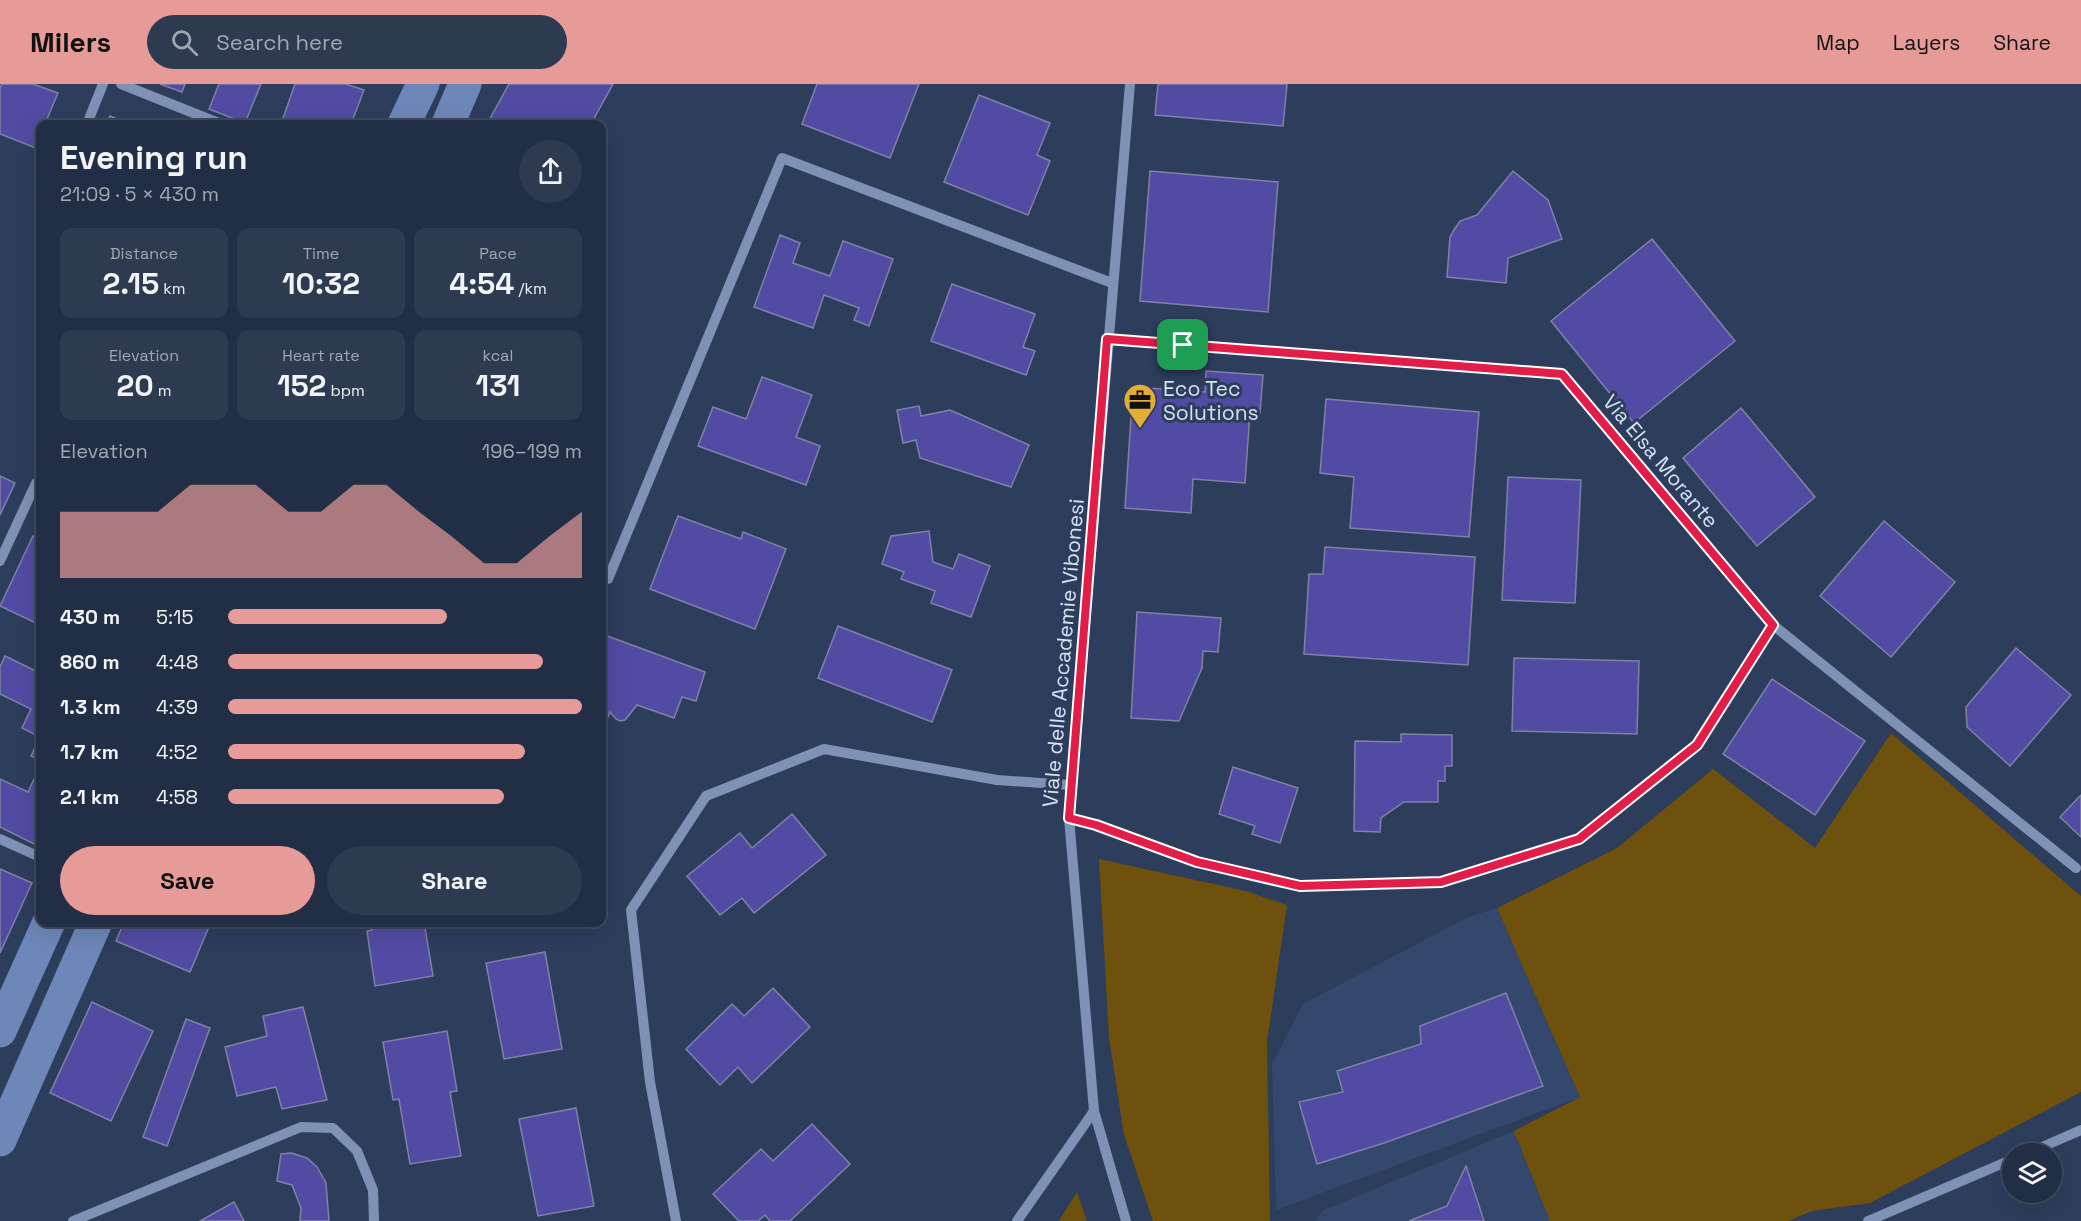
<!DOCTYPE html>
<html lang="en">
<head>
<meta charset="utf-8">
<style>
	body { margin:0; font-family:"Space Grotesk",sans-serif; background:#2e3a50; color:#f1f3f6; height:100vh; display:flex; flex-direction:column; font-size:22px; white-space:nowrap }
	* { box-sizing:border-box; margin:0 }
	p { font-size:20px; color:#a2a8b3 }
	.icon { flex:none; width:33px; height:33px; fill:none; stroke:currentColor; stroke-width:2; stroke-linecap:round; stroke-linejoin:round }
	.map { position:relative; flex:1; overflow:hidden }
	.sheet { position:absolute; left:36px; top:36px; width:570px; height:807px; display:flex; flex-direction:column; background:#222e45; border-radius:12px; box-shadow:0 6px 24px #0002,0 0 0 2px #3f4a5e }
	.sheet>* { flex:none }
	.controls { position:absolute; left:2002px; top:1059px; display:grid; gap:12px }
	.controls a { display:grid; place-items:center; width:60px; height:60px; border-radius:50%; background:#222e45; box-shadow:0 6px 24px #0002,0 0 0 2px #3f4a5e; font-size:30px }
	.pin { position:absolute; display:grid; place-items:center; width:51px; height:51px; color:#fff; margin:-26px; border-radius:12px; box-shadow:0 3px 9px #0006 }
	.round { display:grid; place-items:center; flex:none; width:63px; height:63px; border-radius:32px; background:#2e3a50 }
	.overview { display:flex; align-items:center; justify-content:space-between; height:102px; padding:0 24px }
	h1 { font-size:33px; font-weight:700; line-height:45px }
	.stats { display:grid; grid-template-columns:repeat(3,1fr); gap:9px; height:102px; padding:6px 24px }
	.stats div { display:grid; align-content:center; border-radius:12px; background:#2e3a50; text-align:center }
	.stats b { font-size:30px; font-weight:700 }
	.stats small { font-size:16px; font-weight:400 }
	.stats p { font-size:16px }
	.chart { height:168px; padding:12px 24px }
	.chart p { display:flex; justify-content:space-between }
	.chart svg { width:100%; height:108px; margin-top:6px; fill:#e69b98; opacity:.7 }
	.action { display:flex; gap:12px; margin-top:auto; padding:12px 24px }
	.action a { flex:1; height:69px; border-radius:36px; background:#e69b98; color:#111; font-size:24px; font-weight:700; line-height:69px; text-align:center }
	.action a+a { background:#2e3a50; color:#f1f3f6 }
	ul { padding:0 24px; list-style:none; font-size:20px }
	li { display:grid; grid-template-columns:96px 72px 1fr; align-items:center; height:45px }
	li i { height:15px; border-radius:8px; background:#e69b98 }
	header { display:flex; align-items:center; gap:36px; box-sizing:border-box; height:84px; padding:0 30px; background:#e69b98; color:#111 }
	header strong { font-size:28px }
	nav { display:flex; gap:33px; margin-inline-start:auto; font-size:21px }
	.search { width:420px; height:54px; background:#2e3a50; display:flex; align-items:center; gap:15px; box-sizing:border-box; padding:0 21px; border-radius:33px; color:#a2a8b3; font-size:22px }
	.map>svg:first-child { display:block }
	.built { fill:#34476c }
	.green { fill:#6d510c }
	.building { fill:#524ba3; stroke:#8081a8; stroke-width:1.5 }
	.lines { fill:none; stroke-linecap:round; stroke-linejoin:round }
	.minor { stroke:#7f91b5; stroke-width:10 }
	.major { stroke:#6e87b9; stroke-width:33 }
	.route-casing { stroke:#fff; stroke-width:12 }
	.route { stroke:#e11d48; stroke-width:8 }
	.labels { text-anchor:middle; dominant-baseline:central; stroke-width:6; stroke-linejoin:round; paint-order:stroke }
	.poi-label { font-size:21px; fill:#d6e1f4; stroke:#2d3d5c; text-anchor:start }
	.street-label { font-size:21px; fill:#d6e1f4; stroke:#2d3d5c }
</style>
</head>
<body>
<header>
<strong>Milers</strong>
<div class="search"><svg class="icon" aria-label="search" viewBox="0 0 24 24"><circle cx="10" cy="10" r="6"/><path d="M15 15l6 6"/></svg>Search here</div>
<nav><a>Map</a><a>Layers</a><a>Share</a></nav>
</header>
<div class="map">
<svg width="2081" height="1137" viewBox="0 0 2081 1137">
	<rect width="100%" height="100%" fill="#2d3d5c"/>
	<!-- built -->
	<g class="built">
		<path d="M1497,824L1580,1013L1276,1126L1272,980L1303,920L1468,833Z"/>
		<path d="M1514,1047L1550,1137H1314L1324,1126Z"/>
	</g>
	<!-- green -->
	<g class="green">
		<path d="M1891,649L2081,812V1008L1870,1119L1812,1127L1788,1137H1550L1514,1047L1580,1013L1497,824L1617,764L1713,685L1815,764Z"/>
		<path d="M1099,775L1246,807L1287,821L1267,958L1270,1137H1153L1124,1051L1109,954Z"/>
		<path d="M1077,1108L1087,1137H1059Z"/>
	</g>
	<!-- building -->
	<g class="building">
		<path d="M2,0H33L58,9L45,40H40V53L36,64L0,50V4Z"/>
		<path d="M160,0H185L182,8Z"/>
		<path d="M219,0H261L245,39L209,25Z"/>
		<path d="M295,0H346L364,6L351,40H281Z"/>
		<path d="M509,0H613L591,40H487Z"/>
		<path d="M817,0H919L890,74L802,40Z"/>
		<path d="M1158,0H1287L1283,42L1155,31Z"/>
		<path d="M979,11L1050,39L1037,71L1050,77L1028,131L944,98Z"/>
		<path d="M110,32L129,40H106Z"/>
		<path d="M1150,87L1278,98L1268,228L1140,217Z"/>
		<path d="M1513,87L1548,116L1562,155L1508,174L1506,199L1447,193L1450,153L1454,146L1460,137L1477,131Z"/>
		<path d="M780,151L800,159L793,179L830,192L843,157L893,175L869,242L854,236L859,224L824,211L813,244L754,223Z"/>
		<path d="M1652,155L1735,257L1634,339L1551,237Z"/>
		<path d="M952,200L1035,230L1023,263L1035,267L1026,291L931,257Z"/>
		<path d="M1206,287L1263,291L1260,329L1250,328L1245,399L1193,395L1191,429L1125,424L1133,303L1205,308Z"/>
		<path d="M762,293L812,311L796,353L820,362L806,401L698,362L713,323L746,335Z"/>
		<path d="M1326,315L1479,328L1469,453L1350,444L1354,393L1320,389Z"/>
		<path d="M919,322L921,332L950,326L1029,361L1011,403L920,374L916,356L903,359L897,326Z"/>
		<path d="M1741,324L1815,413L1757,462L1683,374Z"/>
		<path d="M0,392L15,399L0,431Z"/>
		<path d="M1508,393L1581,396L1575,519L1502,516Z"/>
		<path d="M678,432L741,455L743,448L786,465L755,545L650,505Z"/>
		<path d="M1884,437L1955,498L1891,573L1820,512Z"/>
		<path d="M929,447L933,478L953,485L959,470L990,482L971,533L931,519L935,507L901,495L904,488L882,480L891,452Z"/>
		<path d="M33,452L40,455V541L0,522Z"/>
		<path d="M1325,463L1475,473L1468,581L1304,570L1309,490H1323Z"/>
		<path d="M1137,528L1221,534L1218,568L1203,567L1202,584L1179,637L1131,634Z"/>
		<path d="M838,542L952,586L932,638L818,594Z"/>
		<path d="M602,550L705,588L696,617L682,613L674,634L637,621L625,636L620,637L616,635L610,628L602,647Z"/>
		<path d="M2016,564L2071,611L2010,682L1967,643L1966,623Z"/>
		<path d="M5,572L40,589V677L31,672L40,653L22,644L31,625L0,610V583Z"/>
		<path d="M1514,574L1639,577L1637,650L1512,647Z"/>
		<path d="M1772,595L1865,657L1815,731L1723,670Z"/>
		<path d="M1401,650L1452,651V682H1445V697H1438V718H1404L1381,734L1380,748L1354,747L1355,657L1401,658Z"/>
		<path d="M40,682V763L0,743V695L28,708Z"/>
		<path d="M1233,683L1298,704L1280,759L1252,750L1255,742L1219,730Z"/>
		<path d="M2081,711V753L2060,733Z"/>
		<path d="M792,730L826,771L754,829L742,814L720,831L687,792L740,749L752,764Z"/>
		<path d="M0,785L32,799L0,869Z"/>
		<path d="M124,838H211L190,888L116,857Z"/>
		<path d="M371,838H424L433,892L375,902L367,847L372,846Z"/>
		<path d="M545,868L562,965L504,975L486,879Z"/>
		<path d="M773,904L810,943L752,999L738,983L720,1001L686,965L732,920L744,932Z"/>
		<path d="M1506,909L1543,1002L1384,1059L1317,1080L1299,1018L1343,1008L1337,987L1421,960L1420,942Z"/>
		<path d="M92,918L153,947L111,1037L50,1009Z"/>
		<path d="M303,923L327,1016L282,1025L276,1003L237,1012L225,963L267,952L263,932Z"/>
		<path d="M186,935L210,944L167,1062L143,1053Z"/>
		<path d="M447,947L457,1007L450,1008L461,1072L410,1080L399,1015L393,1016L383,958Z"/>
		<path d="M576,1024L594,1122L538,1132L519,1035Z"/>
		<path d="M812,1040L850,1080L790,1137H770L765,1131L758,1137H739L713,1110L761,1065L773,1077Z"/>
		<path d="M291,1069L307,1074L317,1083L326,1099L329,1137H300L301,1124L292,1101L277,1097L281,1070Z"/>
		<path d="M1466,1082L1484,1137H1409L1447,1122Z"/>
		<path d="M234,1118L244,1137H200Z"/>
	</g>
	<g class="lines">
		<!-- minor -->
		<g class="minor">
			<path d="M121,0L221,40"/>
			<path d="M87,40L103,0"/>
			<path d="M1107,255L1562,290L1773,541L2076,784"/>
			<path d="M0,477L36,399"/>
			<path d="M608,495L782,74L1112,199"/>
			<path d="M1069,734L1096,741L1198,778L1300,802L1441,798L1579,755L1697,661L1773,541"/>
			<path d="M0,755L40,773"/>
			<path d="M2026,1070L2081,1046"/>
			<path d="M73,1137L301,1043L333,1044L357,1067L373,1106L374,1137"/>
			<path d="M676,1137L650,998L631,826L706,712L824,665L997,696L1071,701"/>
			<path d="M1017,1137L1094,1027"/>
			<path d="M1126,1137L1094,1027L1069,734L1130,0"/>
			<path d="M1868,1137L2013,1075"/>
		</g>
		<!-- major -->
		<g class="major">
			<path d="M404,40L423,0"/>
			<path d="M448,40L465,0"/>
			<path d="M0,947L49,838"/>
			<path d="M0,1056L96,838"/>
		</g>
	</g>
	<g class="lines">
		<defs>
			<path id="route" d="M1107,255L1562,290L1773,541L1697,661L1579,755L1441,798L1300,802L1197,778L1096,741L1069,734Z"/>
		</defs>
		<!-- route casing -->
		<use href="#route" class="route-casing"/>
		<!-- route -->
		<use href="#route" class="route"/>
	</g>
	<!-- icons -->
	<defs>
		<symbol id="office-pin" viewBox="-11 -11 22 30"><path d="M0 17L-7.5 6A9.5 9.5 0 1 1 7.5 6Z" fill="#e3ae35" stroke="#2d3d5c"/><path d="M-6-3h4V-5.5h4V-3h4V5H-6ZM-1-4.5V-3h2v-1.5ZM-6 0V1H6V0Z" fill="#111"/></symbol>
	</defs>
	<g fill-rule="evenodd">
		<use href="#office-pin" x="1121" y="297" width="38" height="52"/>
	</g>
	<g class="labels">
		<!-- poi labels -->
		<g class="poi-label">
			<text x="1163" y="304">Eco Tec<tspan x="1163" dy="24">Solutions</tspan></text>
		</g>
		<!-- street labels -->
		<g class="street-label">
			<text transform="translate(1661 377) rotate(50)">Via Elsa Morante</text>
			<text transform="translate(1063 569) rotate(-85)">Viale delle Accademie Vibonesi</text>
		</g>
	</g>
</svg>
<div class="controls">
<a><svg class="icon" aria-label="layers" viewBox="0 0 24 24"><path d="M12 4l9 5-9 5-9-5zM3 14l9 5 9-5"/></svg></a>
</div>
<div class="pin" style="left:1183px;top:261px;background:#1e9e55"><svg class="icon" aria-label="arrive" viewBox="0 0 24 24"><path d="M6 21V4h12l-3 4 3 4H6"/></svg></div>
<section class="sheet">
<div class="overview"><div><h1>Evening run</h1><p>21:09 · 5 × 430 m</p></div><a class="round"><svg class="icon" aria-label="share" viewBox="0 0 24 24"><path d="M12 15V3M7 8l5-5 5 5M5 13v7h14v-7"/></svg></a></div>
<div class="stats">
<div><p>Distance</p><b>2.15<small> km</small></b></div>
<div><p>Time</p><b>10:32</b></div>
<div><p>Pace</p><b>4:54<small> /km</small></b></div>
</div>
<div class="stats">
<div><p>Elevation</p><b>20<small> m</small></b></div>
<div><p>Heart rate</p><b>152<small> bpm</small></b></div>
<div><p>kcal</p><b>131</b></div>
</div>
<div class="chart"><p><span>Elevation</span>196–199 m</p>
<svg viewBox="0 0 160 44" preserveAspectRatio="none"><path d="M0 44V17L10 17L20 17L30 17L40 6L50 6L60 6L70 17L80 17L90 6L100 6L110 17L120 27L130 38L140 38L150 27L160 17V44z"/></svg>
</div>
<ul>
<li><b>430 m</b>5:15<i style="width:62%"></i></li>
<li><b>860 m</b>4:48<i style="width:89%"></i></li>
<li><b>1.3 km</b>4:39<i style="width:100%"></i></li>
<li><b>1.7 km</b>4:52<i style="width:84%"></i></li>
<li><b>2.1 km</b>4:58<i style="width:78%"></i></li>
</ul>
<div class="action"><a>Save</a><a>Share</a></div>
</section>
</div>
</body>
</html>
